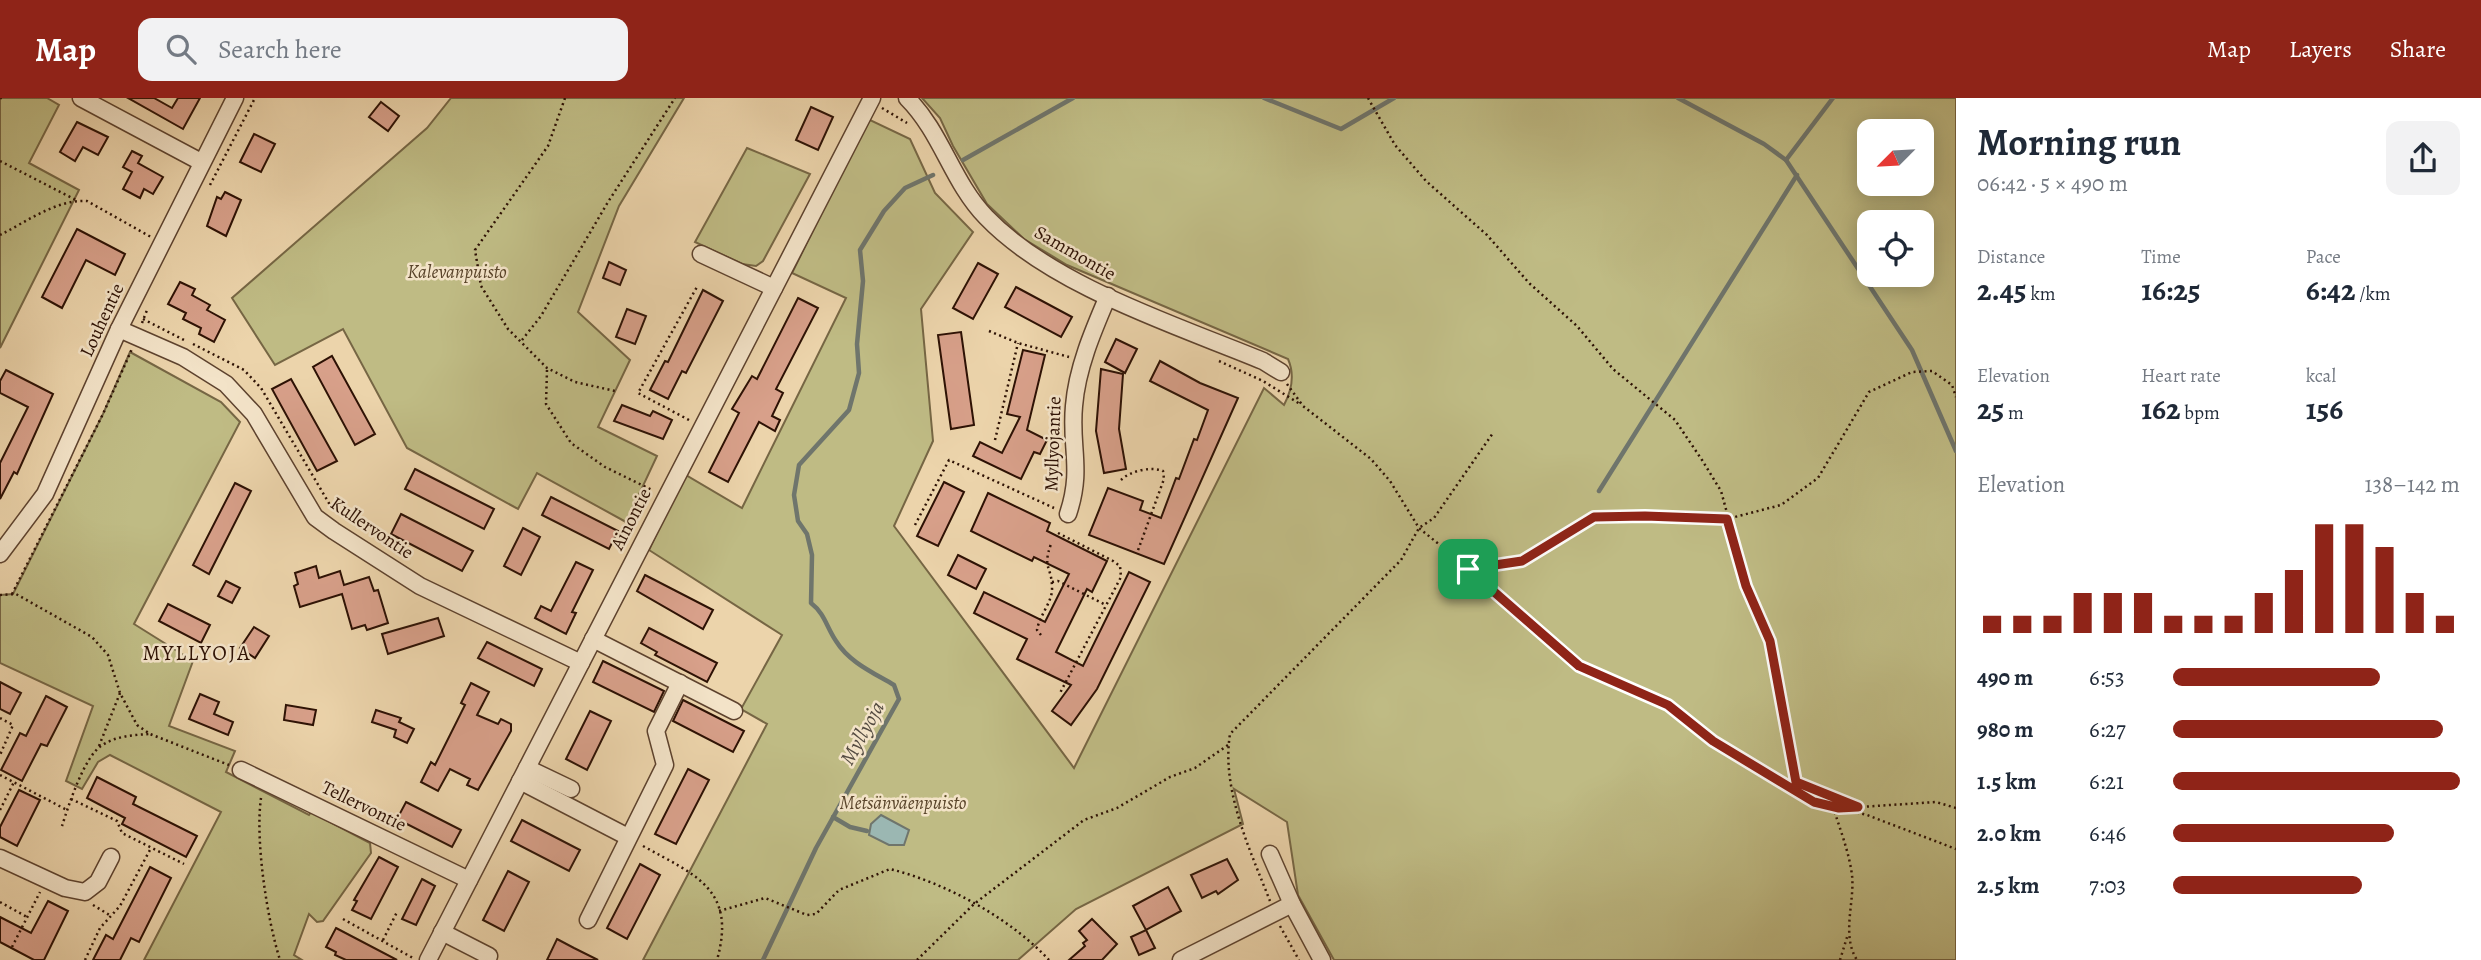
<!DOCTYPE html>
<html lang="en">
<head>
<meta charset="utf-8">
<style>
	body { margin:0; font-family:Alegreya,serif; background:#f2f2f3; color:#1f2937; height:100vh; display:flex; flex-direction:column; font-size:26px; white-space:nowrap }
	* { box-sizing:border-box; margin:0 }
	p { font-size:23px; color:#747a83 }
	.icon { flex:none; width:38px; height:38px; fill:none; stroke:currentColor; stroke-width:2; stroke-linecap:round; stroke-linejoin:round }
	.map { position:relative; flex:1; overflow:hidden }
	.details { display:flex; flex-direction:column; background:#fff; width:525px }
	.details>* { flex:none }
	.needle { width:46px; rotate:246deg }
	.tools { position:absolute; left:1857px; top:21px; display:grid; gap:14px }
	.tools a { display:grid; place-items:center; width:77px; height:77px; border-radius:14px; background:#fff; box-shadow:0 4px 18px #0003; font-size:35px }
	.pin { position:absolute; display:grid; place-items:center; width:60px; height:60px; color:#fff; margin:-30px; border-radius:14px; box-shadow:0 4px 10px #0006 }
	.round { display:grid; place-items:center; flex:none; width:74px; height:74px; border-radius:14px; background:#f2f2f3 }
	.summary { display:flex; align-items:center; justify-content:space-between; height:119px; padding:0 21px }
	h1 { font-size:38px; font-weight:600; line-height:52px }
	.figures { display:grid; grid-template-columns:repeat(3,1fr); gap:10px; height:119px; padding:7px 21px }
	.figures div { display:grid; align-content:center }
	.figures b { font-size:30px; font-weight:600 }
	.figures small { font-size:19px; font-weight:400 }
	.figures p { font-size:19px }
	.chart { height:196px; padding:14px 21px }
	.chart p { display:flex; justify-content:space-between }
	.chart svg { width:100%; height:126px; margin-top:7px; stroke:#8f2418; stroke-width:6 }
	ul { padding:0 21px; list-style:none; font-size:23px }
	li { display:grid; grid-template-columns:112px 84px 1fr; align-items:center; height:52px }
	li i { height:18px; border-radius:9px; background:#8f2418 }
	header { display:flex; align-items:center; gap:42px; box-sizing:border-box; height:98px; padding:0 35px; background:#8f2418; color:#fff }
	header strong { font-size:33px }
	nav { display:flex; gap:38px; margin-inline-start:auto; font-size:24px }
	.search { width:490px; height:63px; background:#f2f2f3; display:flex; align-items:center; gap:18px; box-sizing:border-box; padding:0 24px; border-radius:14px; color:#747a83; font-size:26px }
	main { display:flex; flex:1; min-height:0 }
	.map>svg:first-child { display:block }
	.green { fill:#bfbb84; stroke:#766644; stroke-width:2; fill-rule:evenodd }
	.water { fill:#9bb7b2; stroke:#6f756c; stroke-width:2 }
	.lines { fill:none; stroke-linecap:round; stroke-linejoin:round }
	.stream { stroke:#6f756c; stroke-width:4.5 }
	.building { fill:#d8a08a; stroke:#2d1104; stroke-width:2 }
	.minor-casing { stroke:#5d422e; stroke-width:19 }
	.path { stroke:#2d1104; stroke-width:2.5; stroke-dasharray:2 3.5; stroke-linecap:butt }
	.minor { stroke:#f3e3c8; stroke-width:16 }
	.route-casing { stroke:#fff; stroke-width:14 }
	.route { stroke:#8f2418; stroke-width:9 }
	.labels { text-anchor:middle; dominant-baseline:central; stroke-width:5; stroke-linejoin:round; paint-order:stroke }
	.street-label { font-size:19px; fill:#2d1104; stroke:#f3e3c8 }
	.park-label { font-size:19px; font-style:italic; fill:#59442a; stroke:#f3e3c8 }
	.neighbourhood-label { font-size:21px; letter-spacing:2px; fill:#2d1104; stroke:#f3e3c8 }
	.water-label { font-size:21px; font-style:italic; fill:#544b41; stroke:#f3e3c8 }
</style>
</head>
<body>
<header>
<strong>Map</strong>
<div class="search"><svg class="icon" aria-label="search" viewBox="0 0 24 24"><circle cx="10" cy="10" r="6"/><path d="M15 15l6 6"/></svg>Search here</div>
<nav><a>Map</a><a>Layers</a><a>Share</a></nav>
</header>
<main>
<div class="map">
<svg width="1956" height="862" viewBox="0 0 1956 862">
	<rect width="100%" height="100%" fill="#ecd4ab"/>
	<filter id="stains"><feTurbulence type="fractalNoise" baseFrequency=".00286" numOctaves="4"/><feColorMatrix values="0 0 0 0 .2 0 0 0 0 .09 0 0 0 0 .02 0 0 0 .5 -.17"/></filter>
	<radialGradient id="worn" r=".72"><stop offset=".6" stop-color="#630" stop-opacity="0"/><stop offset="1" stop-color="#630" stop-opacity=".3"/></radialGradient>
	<!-- green -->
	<g class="green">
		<path d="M0,0H47L59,7L29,65L79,92L0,250Z"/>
		<path d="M451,0H684L619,108L578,214L630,262L598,329L657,358L626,424L537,375L518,411L407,350L343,231L275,267L232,200L427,30Z"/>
		<path d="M922,0H1956V862H1334L1298,797L1287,724L1234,691L1243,726L1076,811L1018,862H643L767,626L741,611L782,537L649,452L684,376L742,410L846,200L792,175L868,21L910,41L935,95L973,134L921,211L933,343L894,428L1074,670L1264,290L1284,307C1292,292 1295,277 1288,261L1067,167L1024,141L987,106L953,48L940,20ZM1869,33H1922V86H1869ZM1869,124H1922V177H1869Z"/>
		<path d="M747,50L810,76L763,163L756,168L742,166L695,144Z"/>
		<path d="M130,254L221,304L240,324L134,526L193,563L169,628L235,653L226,674L309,717L311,714L370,745L371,755L323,823L317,824L309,816L294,857L302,862H144L221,714L110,657L98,664L82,691L66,683L93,608L0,565V497L13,496L103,316Z"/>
	</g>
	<!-- water -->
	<path class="water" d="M881,717L909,732L904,747H889L869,737L871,726Z"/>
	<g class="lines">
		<!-- stream -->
		<g class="stream">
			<path d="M1264,0L1341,31L1394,0"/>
			<path d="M1678,0L1764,46L1786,62L1912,252L1956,353"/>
			<path d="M963,62L1073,0"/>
			<path d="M1786,62L1833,0"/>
			<path d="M1599,393L1797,77"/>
			<path d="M833,719L850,729L867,733"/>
			<path d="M763,862L816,750L899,601L894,587C872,574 849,564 836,543C826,528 825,516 811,505L812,457L807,436L798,423L794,397L799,367L849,312L859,275L857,246L863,183L860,152L884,113L905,90L933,77"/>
		</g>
	</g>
	<!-- building -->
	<g class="building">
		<path d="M128,0H154L172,10L178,0H200L183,31Z"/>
		<path d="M381,4L399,18L388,33L369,19Z"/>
		<path d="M811,9L833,19L818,52L796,42Z"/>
		<path d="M77,24L108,39L98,57L83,49L75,63L60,54Z"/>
		<path d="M254,36L275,46L261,74L240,64Z"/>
		<path d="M132,53L142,58L138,65L163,79L153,96L144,91L140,100L123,91L132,74L123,69Z"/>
		<path d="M225,94L241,102L226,138L207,128L217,99L221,101Z"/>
		<path d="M77,131L125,156L115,177L86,162L62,210L42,199Z"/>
		<path d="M609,164L626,172L620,187L603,180Z"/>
		<path d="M978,165L998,176L973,221L953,210Z"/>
		<path d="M180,184L195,191L192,197L210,207L207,212L225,222L214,244L199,236L201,230L183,221L186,215L168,206Z"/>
		<path d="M1016,189L1072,219L1061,239L1005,209Z"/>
		<path d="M703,192L723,203L686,275L682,273L668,301L650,292L665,263L668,264Z"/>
		<path d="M798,200L818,210L776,291L783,295L772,318L780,322L775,333L759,324L728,384L709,374L739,315L732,311L752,278L757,281Z"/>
		<path d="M627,211L646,218L635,246L616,239Z"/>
		<path d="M961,234L974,327L951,331L938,237Z"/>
		<path d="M1116,241L1137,251L1125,275L1105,264Z"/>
		<path d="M1023,252L1045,257L1027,332L1047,342L1040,356L1034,354L1021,381L973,358L980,344L1002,355L1020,319L1007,316Z"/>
		<path d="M332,258L375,336L355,347L313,269Z"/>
		<path d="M1160,263L1200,285L1238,300L1164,466L1089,437L1108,390L1143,403L1140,412L1161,420L1176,380L1179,381L1194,341L1197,342L1208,312L1150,283Z"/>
		<path d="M1101,271L1123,276L1119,331L1126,371L1104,375L1096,333Z"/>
		<path d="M6,272L53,296L17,376L14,374L0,401V365L28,309L0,295V283Z"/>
		<path d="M291,281L337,363L317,373L272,291Z"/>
		<path d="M622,307L650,318L653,313L672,322L663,341L614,323Z"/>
		<path d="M415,371L494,411L484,431L405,391Z"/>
		<path d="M944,384L964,394L938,448L917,438Z"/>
		<path d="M235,385L251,393L209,476L193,467Z"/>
		<path d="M988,395L1050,425L1047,433L1107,463L1092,494L1087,491L1056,554L1083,568L1129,474L1150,484L1097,591L1071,627L1052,613L1071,587L1017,561L1027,541L974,515L984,494L1045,524L1069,476L1034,459L1032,463L971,433Z"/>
		<path d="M551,399L618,433L609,451L542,417Z"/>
		<path d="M401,416L473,453L462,473L391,436Z"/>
		<path d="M523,430L540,439L521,477L504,468Z"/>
		<path d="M958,457L986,471L976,491L948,477Z"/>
		<path d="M576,464L593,472L572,514L576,515L566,536L535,520L541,508L551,513Z"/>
		<path d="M316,468L319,480L340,473L344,487L369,479L374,493L378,492L388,525L367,532L365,527L352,531L342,496L300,509L294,488L298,486L295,475Z"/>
		<path d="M645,477L713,512L703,531L637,493Z"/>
		<path d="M226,483L240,490L232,505L218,498Z"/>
		<path d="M168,506L210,527L201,545L159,523Z"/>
		<path d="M438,520L444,538L388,556L382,536Z"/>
		<path d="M254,529L269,538L255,560L240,550Z"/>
		<path d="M649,530L717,565L707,584L655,557L657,554L641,545Z"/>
		<path d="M487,544L542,571L534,588L478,560Z"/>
		<path d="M603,563L664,593L654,614L593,584Z"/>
		<path d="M0,584L21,595L10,616L0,611Z"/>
		<path d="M471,585L489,594L477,617L498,626L501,621L511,626V633L478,692L467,687L470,681L450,671L438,693L421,684L431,664L435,667L465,607L461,605Z"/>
		<path d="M200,596L219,604L214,616L233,624L228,637L189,621Z"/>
		<path d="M46,598L67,609L47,648L41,646L22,683L1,672L20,635L26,638Z"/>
		<path d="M683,602L744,633L733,654L673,623Z"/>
		<path d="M286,607L316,612L313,627L284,622Z"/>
		<path d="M376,612L401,620L399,624L414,631L407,645L394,639L396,632L372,624Z"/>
		<path d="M590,613L611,623L587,672L566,661Z"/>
		<path d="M688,671L709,682L676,746L655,736Z"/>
		<path d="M97,679L136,699L133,706L197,738L186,759L122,726L125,720L87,700Z"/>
		<path d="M19,692L40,702L17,748L0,739V729Z"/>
		<path d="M406,704L461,732L452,749L397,721Z"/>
		<path d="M522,722L580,752L569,773L511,743Z"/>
		<path d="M379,759L398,769L371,821L352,812L357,803L354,802Z"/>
		<path d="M1227,761L1238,782L1218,796L1216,793L1202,800L1191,777Z"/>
		<path d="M640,766L660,777L627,841L607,830Z"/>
		<path d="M150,769L171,780L139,844L131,840L120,862H93L106,837L113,841Z"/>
		<path d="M508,773L529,784L504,833L483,822Z"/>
		<path d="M422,781L435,788L416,827L402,821Z"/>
		<path d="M1168,789L1181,813L1146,832L1133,808Z"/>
		<path d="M48,803L68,813L44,862H34L0,844V819L31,835Z"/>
		<path d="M1092,821L1117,846L1102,862H1069L1085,848L1083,845L1087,842L1079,833Z"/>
		<path d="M336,830L397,862H346L335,857L336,854L326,849Z"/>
		<path d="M1146,832L1155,850L1139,857L1131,839Z"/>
		<path d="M557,841L574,850L598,862H547Z"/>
	</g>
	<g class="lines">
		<defs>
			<g id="minor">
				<path d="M81,0L201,64"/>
				<path d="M907,0C942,35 952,84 986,119C1052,188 1176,227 1263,263L1281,274"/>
				<path d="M701,156L774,190"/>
				<path d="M119,231L183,259L226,286L254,316L315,419L334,433L420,488L581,565"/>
				<path d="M1068,416C1083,371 1070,350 1074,308C1077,270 1093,233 1108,198"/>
				<path d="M0,456L45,396L119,231L235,0"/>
				<path d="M593,541L734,613"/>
				<path d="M527,670L571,691"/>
				<path d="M241,672L469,782"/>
				<path d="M520,683L628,739"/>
				<path d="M1270,756L1292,806L1322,862"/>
				<path d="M0,760L65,790L85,794L98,784L111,759"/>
				<path d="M588,822L665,667L656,633L680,585"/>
				<path d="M442,834L489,858"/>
				<path d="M428,862L872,0"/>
				<path d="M1181,862L1292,806"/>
			</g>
		</defs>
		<!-- minor casing -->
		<use href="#minor" class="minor-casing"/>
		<!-- path -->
		<g class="path">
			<path d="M0,0H5"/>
			<path d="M565,0L548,48L475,152L481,188L508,231L547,270L575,284L615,293"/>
			<path d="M1368,0L1395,47L1426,83L1487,137L1529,185L1577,228L1613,271L1675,322L1702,362L1721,393L1747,488L1770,543L1798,694"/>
			<path d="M882,10L907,25"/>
			<path d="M0,63L76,102"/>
			<path d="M210,87L255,0"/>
			<path d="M0,137C26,124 57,101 87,103L151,139"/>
			<path d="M143,221L184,242"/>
			<path d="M142,225L147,212"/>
			<path d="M989,233L1018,245L1069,259"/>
			<path d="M522,242L541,218L608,104L675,0"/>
			<path d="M193,246L244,272L261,290L333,412"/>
			<path d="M1219,263L1263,283L1300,306"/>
			<path d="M547,272L546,306L571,345L605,369L652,392"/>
			<path d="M1287,286L1303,308L1371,361L1390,383L1419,430L1495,492L1579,568L1668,607L1713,643L1814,704L1867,717L1956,751"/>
			<path d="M689,322L638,295L698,187"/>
			<path d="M995,342L1018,245"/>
			<path d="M1121,382C1130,373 1151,368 1163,373L1164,381L1137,455"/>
			<path d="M915,427L949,362L1054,410"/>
			<path d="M1058,435L1113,463L1120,468L1121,479L1060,595"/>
			<path d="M1468,471L1522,463L1594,419L1727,421L1781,407L1818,380L1869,294L1912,274L1932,273L1952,287L1956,299"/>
			<path d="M1052,484L1058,483L1106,507"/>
			<path d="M12,496L103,316L132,251"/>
			<path d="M0,497L16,496L92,539L108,557L120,595L137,627L150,636L229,667"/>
			<path d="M1041,537L1037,532C1039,518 1053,503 1052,490C1052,468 1042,471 1051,446"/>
			<path d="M0,620L13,627L0,657"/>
			<path d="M99,648L120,595"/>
			<path d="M0,677L67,712"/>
			<path d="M1796,684L1855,708"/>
			<path d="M261,700C255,742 267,821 280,862"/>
			<path d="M71,701L117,723L122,735L184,766"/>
			<path d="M1833,709C1840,731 1849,754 1852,777C1855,804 1841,837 1857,862"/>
			<path d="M1845,710L1936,704L1956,710"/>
			<path d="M0,712L14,684"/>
			<path d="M62,728C68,709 84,659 101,648C115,638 133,637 150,636"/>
			<path d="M643,748C695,777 737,791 717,862"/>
			<path d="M1270,803C1250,752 1221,691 1230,636L1401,462L1419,430L1434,420L1493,335"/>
			<path d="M0,804L27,819"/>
			<path d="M93,807L111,818"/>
			<path d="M719,813L765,800L807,817L816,816L839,792L890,771C946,785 1010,820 1049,862"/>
			<path d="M343,821L413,860"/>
			<path d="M1280,828L1299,862"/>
			<path d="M383,842L397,814"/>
			<path d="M12,849L40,794"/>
			<path d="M85,862L100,830L120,808L151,750"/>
			<path d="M917,862L974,806L1084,722L1117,710L1170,679L1195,670L1228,647"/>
			<path d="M1840,862L1848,836"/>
		</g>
		<!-- minor -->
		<use href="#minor" class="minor"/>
	</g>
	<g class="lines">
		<defs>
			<path id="route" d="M1645,418L1727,421L1746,488L1770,543L1796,684L1858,709L1839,710L1814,704L1713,643L1668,607L1579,568L1468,471L1522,463L1594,419Z"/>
		</defs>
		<!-- route casing -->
		<use href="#route" class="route-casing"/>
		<!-- route -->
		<use href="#route" class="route"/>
	</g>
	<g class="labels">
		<!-- street labels -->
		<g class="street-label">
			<text transform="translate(1075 155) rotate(30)">Sammontie</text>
			<text transform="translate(102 222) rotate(-65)">Louhentie</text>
			<text transform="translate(1053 346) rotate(-88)">Myllyojantie</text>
			<text transform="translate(631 421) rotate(-63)">Ainontie</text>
			<text transform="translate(372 430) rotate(34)">Kullervontie</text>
			<text transform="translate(364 708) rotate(26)">Tellervontie</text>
		</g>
		<!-- park labels -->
		<g class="park-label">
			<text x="457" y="174">Kalevanpuisto</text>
			<text x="903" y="705">Metsänväenpuisto</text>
		</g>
		<!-- neighbourhood labels -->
		<g class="neighbourhood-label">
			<text x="197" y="555">MYLLYOJA</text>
		</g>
		<!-- water labels -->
		<g class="water-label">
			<text transform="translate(862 635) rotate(-61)">Myllyoja</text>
		</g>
	</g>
	<rect width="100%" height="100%" filter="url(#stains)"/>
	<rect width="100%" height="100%" fill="url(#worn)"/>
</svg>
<div class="tools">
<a><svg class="needle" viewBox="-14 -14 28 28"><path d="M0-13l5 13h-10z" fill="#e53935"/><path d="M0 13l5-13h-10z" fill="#747a83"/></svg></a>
<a><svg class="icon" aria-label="locate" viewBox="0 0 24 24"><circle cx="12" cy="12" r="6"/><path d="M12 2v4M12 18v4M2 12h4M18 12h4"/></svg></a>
</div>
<div class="pin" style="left:1468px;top:471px;background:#1e9e55"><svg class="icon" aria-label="arrive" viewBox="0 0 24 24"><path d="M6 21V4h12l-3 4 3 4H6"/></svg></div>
</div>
<section class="details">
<div class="summary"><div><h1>Morning run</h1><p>06:42 · 5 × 490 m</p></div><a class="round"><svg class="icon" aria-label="share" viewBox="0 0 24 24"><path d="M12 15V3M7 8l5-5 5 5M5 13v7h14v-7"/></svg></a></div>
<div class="figures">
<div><p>Distance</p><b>2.45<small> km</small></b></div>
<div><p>Time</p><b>16:25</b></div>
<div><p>Pace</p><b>6:42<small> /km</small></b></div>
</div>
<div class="figures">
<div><p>Elevation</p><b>25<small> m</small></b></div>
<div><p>Heart rate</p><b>162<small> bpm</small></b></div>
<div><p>kcal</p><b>156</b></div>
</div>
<div class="chart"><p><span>Elevation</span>138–142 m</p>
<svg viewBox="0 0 160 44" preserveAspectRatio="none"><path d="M5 44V38M15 44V38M25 44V38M35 44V30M45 44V30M55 44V30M65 44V38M75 44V38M85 44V38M95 44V30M105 44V22M115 44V6M125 44V6M135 44V14M145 44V30M155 44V38"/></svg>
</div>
<ul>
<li><b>490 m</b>6:53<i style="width:72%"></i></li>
<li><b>980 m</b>6:27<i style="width:94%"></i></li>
<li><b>1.5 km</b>6:21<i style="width:100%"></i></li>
<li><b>2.0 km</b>6:46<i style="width:77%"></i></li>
<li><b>2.5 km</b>7:03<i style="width:66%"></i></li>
</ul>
</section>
</main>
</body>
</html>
